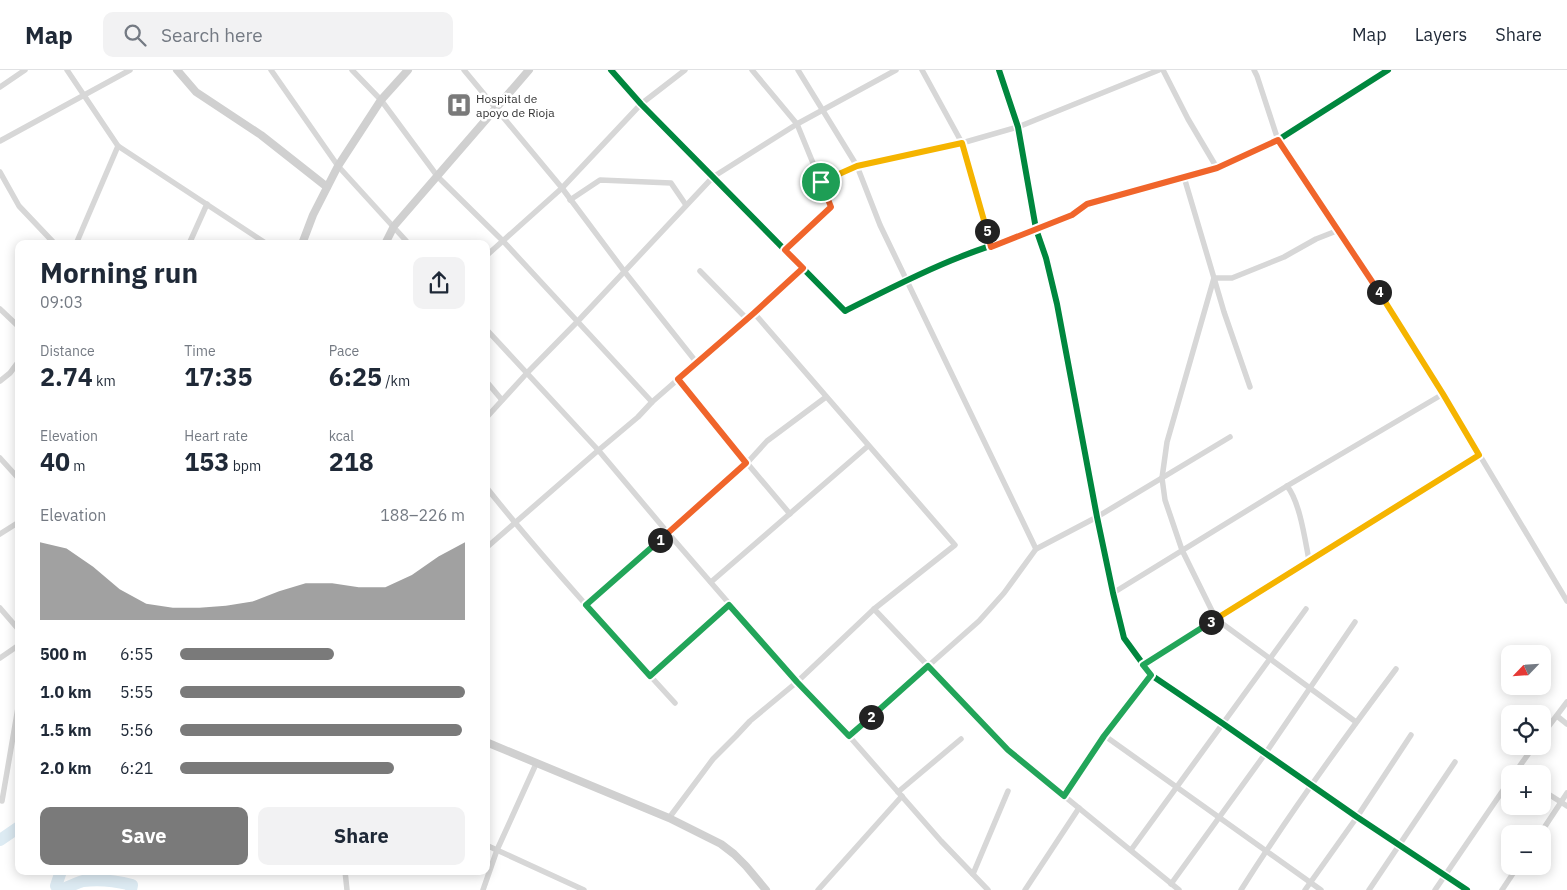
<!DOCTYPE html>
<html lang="en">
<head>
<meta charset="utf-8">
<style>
	body { margin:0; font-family:"IBM Plex Sans",sans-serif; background:#f2f2f3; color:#1f2937; height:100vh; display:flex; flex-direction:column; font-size:19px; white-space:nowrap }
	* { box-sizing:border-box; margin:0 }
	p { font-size:16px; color:#747a83 }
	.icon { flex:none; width:28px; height:28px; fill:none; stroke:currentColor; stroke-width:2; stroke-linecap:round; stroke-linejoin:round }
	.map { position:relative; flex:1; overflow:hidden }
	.sheet { position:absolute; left:15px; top:170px; width:475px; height:635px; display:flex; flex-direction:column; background:#fff; border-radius:10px; box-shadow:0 2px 12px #0003 }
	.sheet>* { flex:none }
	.needle { width:32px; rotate:245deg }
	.controls { position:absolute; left:1501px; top:575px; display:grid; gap:10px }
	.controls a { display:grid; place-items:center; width:50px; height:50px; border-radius:10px; background:#fff; box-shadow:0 2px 12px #0003; font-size:25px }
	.pin { position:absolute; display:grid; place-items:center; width:42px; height:42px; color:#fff; margin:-21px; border:2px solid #fff; border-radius:50%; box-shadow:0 1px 5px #0007 }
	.km { position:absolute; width:25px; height:25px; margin:-12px; border-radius:50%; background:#222; color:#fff; font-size:14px; line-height:25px; text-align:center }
	.round { display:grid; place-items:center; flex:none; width:52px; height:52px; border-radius:10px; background:#f2f2f3 }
	.head { display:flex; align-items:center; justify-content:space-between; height:85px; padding:0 25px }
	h1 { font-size:28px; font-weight:700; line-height:38px }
	.metrics { display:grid; grid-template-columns:repeat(3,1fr); gap:8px; height:85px; padding:5px 25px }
	.metrics div { display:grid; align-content:center }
	.metrics b { font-size:25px; font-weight:700 }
	.metrics small { font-size:14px; font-weight:400 }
	.metrics p { font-size:14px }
	.chart { height:140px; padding:10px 25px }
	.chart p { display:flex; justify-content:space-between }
	.chart svg { width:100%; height:90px; margin-top:5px; fill:#7a7a7a; opacity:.7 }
	.action { display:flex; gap:10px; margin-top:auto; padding:10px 25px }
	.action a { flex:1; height:58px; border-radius:10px; background:#7a7a7a; color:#fff; font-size:20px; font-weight:700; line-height:58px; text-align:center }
	.action a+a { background:#f2f2f3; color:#1f2937 }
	ul { padding:0 25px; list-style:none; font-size:16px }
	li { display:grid; grid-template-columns:80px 60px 1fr; align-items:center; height:38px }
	li i { height:12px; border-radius:6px; background:#7a7a7a }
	header { display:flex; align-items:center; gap:30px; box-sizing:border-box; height:70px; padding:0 25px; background:#fff; border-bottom:1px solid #e0e1e3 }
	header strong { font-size:24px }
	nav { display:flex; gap:28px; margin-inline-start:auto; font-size:18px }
	.search { width:350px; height:45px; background:#f2f2f3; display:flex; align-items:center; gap:12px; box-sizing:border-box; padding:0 18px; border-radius:10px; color:#747a83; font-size:19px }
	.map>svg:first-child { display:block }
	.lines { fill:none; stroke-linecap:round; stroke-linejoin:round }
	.river { stroke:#ddebf3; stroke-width:12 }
	.street { stroke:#d7d7d7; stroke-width:5.5 }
	.secondary { stroke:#d0d0d0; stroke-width:8 }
	.cycleway-casing { stroke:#fff; stroke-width:9 }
	.cycleway { stroke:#00873e; stroke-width:6 }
	.split-1-casing { stroke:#fff; stroke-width:10 }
	.split-2-casing { stroke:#fff; stroke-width:10 }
	.split-3-casing { stroke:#fff; stroke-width:10 }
	.split-4-casing { stroke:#fff; stroke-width:10 }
	.split-5-casing { stroke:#fff; stroke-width:10 }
	.split-6-casing { stroke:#fff; stroke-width:10 }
	.split-1 { stroke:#f0652b; stroke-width:6 }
	.split-2 { stroke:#22a559; stroke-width:6 }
	.split-3 { stroke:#22a559; stroke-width:6 }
	.split-4 { stroke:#f5b400; stroke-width:6 }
	.split-5 { stroke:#f0652b; stroke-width:6 }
	.split-6 { stroke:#f5b400; stroke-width:6 }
	.labels { text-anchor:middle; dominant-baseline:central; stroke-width:5; stroke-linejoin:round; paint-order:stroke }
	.poi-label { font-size:12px; fill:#333; stroke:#fff; text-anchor:start }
</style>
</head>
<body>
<header>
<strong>Map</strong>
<div class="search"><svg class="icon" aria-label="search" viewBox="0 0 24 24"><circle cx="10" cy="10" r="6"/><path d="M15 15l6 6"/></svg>Search here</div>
<nav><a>Map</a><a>Layers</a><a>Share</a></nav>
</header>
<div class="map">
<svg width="1567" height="820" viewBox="0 0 1567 820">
	<rect width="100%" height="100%" fill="#fff"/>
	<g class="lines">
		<!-- river -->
		<g class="river">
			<path d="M0,770L19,757"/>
			<path d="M59,820L56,816L61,801"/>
			<path d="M61,820C68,817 76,813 83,811C99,809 117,811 132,815L131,820"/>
		</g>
		<!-- street -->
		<g class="street">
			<path d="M67,0L118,76L267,174"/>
			<path d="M271,0L338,96L409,174"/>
			<path d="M352,0L381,30L438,107L503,171L652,332"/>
			<path d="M464,0L562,118L624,201L697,293"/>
			<path d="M611,0L641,34L845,241C883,222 921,202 960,187C1003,170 1049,159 1087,135L1217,98L1278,70L1388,0"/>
			<path d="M752,0L797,54L831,137L785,180"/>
			<path d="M798,0L857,96L880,155L1036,479"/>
			<path d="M922,0L962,73L991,177"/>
			<path d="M999,0L1018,57L1036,159L1046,188L1057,234L1097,447L1113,523L1124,568L1151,605L1222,653L1357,747L1467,820"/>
			<path d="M1163,0L1188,49L1217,98"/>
			<path d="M1254,0L1257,6L1278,70L1339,160L1443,324L1567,531"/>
			<path d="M0,17L25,0"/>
			<path d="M0,71L130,0"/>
			<path d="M0,102L19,136L55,174"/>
			<path d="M1184,107L1214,208L1167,372L1162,408L1165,430L1182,480L1216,549L1356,652"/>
			<path d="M821,112L857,96L962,73L1018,57L1159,0"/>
			<path d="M570,130L600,110L671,113L686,135"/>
			<path d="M76,174L118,76"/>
			<path d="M189,174L207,134"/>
			<path d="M486,186L562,118L641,34L685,0"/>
			<path d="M700,201L747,249"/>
			<path d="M0,239L19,257"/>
			<path d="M754,243L955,475L874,539"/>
			<path d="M486,259L599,381L668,463L797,612L849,666L941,771L988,820"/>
			<path d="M679,309L747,393L790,444"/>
			<path d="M0,311L10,303L19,291"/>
			<path d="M486,311L502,330"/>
			<path d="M1250,317L1224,242L1214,208H1232L1284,187L1316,169L1339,160"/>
			<path d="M486,348L527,303L578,251L713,107L797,54L896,0"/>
			<path d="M0,388L19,409"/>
			<path d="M1287,416C1300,432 1305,470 1309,490"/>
			<path d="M486,417C546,492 610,562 675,633"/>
			<path d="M0,464L19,452"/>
			<path d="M486,478L594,384L638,347L652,332L754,243L803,197"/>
			<path d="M711,512L868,376"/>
			<path d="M1113,523L1287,416L1443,324"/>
			<path d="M587,535L747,393L767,371L826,327"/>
			<path d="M0,538L19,560"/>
			<path d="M0,588L19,575"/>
			<path d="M1143,595L1479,385"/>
			<path d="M650,606L729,535"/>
			<path d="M1557,646L1567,654"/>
			<path d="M1542,665L1567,632"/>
			<path d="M849,666L979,551L1004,523L1036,479L1097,447L1230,367"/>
			<path d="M1105,666L1321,820"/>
			<path d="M1514,704L1534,676"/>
			<path d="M1542,720L1567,736"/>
			<path d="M898,722L961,669"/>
			<path d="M1064,726L1105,666L1151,605"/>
			<path d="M2,731L19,632"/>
			<path d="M669,748L713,689L736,666L750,651L797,612L874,539L1008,680L1179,820"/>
			<path d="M1540,764L1567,723"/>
			<path d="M486,775L584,820"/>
			<path d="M1131,780L1306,539"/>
			<path d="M345,801L347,820"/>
			<path d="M973,804L1008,721"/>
			<path d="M1171,814L1265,684L1355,552"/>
			<path d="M483,820L497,780L536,694"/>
			<path d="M818,820L902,726"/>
			<path d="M1025,820L1079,738"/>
			<path d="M1241,820C1289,744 1342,671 1396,599"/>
			<path d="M1305,820L1357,747L1411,665"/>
			<path d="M1369,820L1455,692"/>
			<path d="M1435,820L1510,710"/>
			<path d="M1502,820L1518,796"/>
		</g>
		<!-- secondary -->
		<g class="secondary">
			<path d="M177,0L196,22L261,65L327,117"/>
			<path d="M302,174L313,145L338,96L381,30L408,0"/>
			<path d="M385,174L394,156L529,0"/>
			<path d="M486,672L669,748L721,774L734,784L746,796L766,820"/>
		</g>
		<defs>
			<g id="cycleway">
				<path d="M611,0L641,34L845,241C883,222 921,202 960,187C1003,170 1049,159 1087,135L1217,98L1278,70L1388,0"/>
				<path d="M999,0L1018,57L1036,159L1046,188L1057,234L1097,447L1113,523L1124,568L1151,605L1222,653L1357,747L1467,820"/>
			</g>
		</defs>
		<!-- cycleway casing -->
		<use href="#cycleway" class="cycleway-casing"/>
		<!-- cycleway -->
		<use href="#cycleway" class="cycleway"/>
	</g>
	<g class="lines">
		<defs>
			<path id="split-1" d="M660,470L746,393L678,309L754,243L803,198L785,180L831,137L821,112"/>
			<path id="split-2" d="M660,470L586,535L650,606L729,535L797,612L849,666L871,647"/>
			<path id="split-3" d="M871,647L928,596L1008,680L1064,726L1104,666L1151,605L1143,595L1211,552"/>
			<path id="split-4" d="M1211,552L1479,385L1443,324L1379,222"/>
			<path id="split-5" d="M987,161L991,177L1072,145L1087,134L1217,98L1278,70L1379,222"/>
			<path id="split-6" d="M821,112L857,96L962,73L987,161"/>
		</defs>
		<!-- split-1 casing -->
		<use href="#split-1" class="split-1-casing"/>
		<!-- split-2 casing -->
		<use href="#split-2" class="split-2-casing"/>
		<!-- split-3 casing -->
		<use href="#split-3" class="split-3-casing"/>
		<!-- split-4 casing -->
		<use href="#split-4" class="split-4-casing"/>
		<!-- split-5 casing -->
		<use href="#split-5" class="split-5-casing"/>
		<!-- split-6 casing -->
		<use href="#split-6" class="split-6-casing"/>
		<!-- split-1 -->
		<use href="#split-1" class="split-1"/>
		<!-- split-2 -->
		<use href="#split-2" class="split-2"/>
		<!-- split-3 -->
		<use href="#split-3" class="split-3"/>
		<!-- split-4 -->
		<use href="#split-4" class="split-4"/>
		<!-- split-5 -->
		<use href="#split-5" class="split-5"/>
		<!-- split-6 -->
		<use href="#split-6" class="split-6"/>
	</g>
	<!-- icons -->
	<defs>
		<symbol id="hospital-square" viewBox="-11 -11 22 22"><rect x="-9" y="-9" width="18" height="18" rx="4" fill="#7a7a7a" stroke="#fff"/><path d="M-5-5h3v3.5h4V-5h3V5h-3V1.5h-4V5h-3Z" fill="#fff"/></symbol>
	</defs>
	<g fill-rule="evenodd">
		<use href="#hospital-square" x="445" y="21" width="28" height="28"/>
	</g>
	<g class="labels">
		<!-- poi labels -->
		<g class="poi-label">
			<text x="476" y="28">Hospital de<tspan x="476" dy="14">apoyo de Rioja</tspan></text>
		</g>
	</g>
</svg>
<div class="controls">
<a><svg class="needle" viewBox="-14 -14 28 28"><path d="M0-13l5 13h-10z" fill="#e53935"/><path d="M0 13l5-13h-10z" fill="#747a83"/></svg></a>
<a><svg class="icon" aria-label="locate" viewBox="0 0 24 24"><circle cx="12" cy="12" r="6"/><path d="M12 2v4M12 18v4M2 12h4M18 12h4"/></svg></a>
<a>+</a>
<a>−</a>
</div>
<div class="pin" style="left:821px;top:112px;background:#1e9e55"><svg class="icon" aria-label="arrive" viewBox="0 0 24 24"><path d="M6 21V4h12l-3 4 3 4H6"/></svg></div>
<b class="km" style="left:660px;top:470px">1</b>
<b class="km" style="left:871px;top:647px">2</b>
<b class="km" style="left:1211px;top:552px">3</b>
<b class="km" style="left:1379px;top:222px">4</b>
<b class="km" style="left:987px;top:161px">5</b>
<section class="sheet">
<div class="head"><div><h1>Morning run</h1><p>09:03</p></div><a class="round"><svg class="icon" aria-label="share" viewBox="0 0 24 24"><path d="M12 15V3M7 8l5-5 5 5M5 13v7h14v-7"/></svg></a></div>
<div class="metrics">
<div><p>Distance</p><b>2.74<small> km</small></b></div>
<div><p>Time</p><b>17:35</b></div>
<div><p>Pace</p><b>6:25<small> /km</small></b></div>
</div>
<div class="metrics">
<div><p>Elevation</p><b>40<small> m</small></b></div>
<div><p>Heart rate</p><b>153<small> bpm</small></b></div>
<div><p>kcal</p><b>218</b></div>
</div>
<div class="chart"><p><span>Elevation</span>188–226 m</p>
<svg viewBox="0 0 160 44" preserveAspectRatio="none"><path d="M0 44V6L10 9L20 18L30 29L40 36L50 38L60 38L70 37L80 35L90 30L100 26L110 26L120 28L130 28L140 22L150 13L160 6V44z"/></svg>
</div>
<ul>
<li><b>500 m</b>6:55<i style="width:54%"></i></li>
<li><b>1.0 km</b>5:55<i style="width:100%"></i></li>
<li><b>1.5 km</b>5:56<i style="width:99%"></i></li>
<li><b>2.0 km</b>6:21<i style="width:75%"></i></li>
</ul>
<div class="action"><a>Save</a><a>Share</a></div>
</section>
</div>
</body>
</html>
